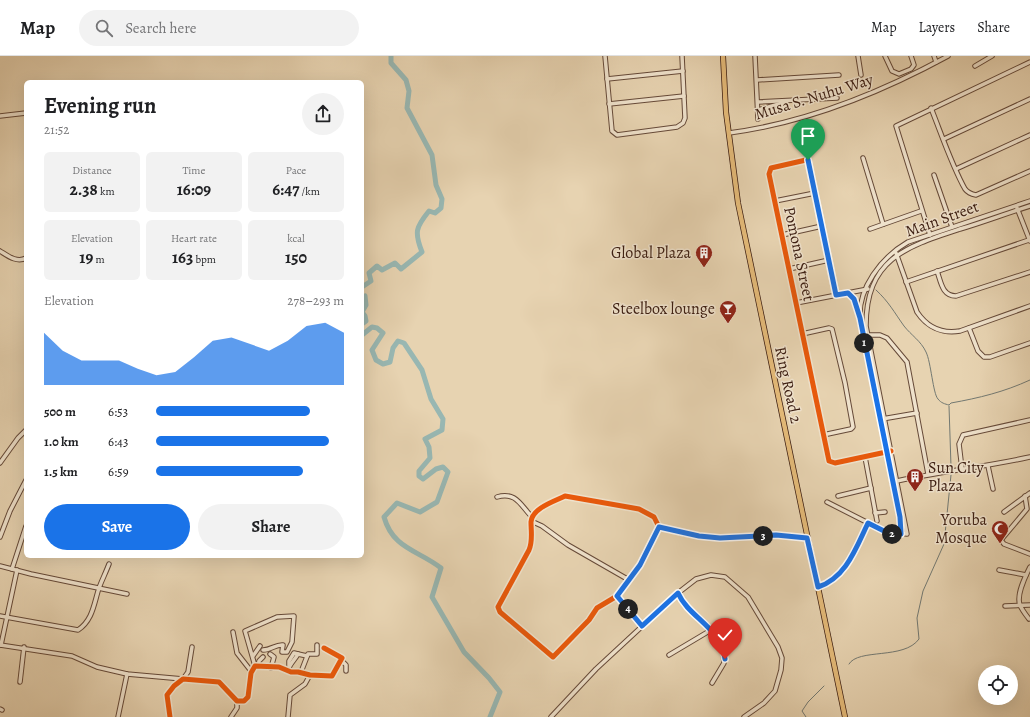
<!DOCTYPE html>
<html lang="en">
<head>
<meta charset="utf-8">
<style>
	body { margin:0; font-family:Alegreya,serif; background:#f2f2f2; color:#202124; height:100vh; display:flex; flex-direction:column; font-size:15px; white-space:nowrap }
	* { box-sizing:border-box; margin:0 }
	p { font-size:13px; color:#757577 }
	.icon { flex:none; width:22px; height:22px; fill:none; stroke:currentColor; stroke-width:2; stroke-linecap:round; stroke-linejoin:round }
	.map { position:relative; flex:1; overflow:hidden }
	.sheet { position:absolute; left:24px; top:24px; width:340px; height:478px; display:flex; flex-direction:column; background:#fff; border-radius:6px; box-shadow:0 4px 16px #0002 }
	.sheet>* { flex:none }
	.fabs { position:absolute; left:978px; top:609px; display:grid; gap:8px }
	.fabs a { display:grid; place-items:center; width:40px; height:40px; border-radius:50%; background:#fff; box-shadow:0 4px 16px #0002; font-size:20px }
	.pin { position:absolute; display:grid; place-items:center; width:34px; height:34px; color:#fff; margin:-41px -17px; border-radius:50% 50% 50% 0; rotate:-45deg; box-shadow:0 0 4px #0007 }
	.pin .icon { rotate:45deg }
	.km { position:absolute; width:20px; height:20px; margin:-10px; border-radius:50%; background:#222; color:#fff; font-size:11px; line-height:20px; text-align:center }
	.round { display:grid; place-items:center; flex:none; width:42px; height:42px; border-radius:21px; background:#f2f2f2 }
	.head { display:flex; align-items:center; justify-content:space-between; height:68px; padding:0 20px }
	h1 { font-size:22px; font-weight:700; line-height:30px }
	.figures { display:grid; grid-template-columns:repeat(3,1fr); gap:6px; height:68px; padding:4px 20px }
	.figures div { display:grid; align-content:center; border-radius:6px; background:#f2f2f2; text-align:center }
	.figures b { font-size:17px; font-weight:700 }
	.figures small { font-size:11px; font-weight:400 }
	.figures p { font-size:11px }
	.chart { height:112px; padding:8px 20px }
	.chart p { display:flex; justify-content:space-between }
	.chart svg { width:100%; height:72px; margin-top:4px; fill:#1a73e8; opacity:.7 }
	.primary-button { display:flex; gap:8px; margin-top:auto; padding:8px 20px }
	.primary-button a { flex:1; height:46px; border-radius:24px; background:#1a73e8; color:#fff; font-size:16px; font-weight:700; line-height:46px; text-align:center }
	.primary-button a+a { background:#f2f2f2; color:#202124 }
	ul { padding:0 20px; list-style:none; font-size:13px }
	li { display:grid; grid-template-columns:64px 48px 1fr; align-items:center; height:30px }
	li i { height:10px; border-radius:5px; background:#1a73e8 }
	header { display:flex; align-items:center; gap:24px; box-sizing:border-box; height:56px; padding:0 20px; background:#fff; border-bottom:1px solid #e0e0e0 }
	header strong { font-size:19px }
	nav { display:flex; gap:22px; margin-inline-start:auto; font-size:14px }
	.search { width:280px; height:36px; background:#f2f2f2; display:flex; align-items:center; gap:10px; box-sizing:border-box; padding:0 14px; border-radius:22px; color:#757577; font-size:15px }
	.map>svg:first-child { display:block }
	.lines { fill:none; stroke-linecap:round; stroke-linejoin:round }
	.stream { stroke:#737972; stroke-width:1 }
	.river { stroke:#98b7b2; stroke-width:5 }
	.minor-casing { stroke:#664a39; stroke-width:5.5 }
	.major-casing { stroke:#3b1d11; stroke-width:6 }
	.minor { stroke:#efe2cc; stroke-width:3.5 }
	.major { stroke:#e4ba78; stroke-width:4.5 }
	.cycleway-casing { stroke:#efe2cc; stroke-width:8 }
	.cycleway { stroke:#e8590c; stroke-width:5 }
	.route-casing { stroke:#fff; stroke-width:8 }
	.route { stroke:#1a73e8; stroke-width:5 }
	.labels { text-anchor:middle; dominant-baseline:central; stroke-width:3; stroke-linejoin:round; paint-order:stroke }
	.street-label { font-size:16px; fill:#3b1d11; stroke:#efe2cc }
	.poi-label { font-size:16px; fill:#3b1d11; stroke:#efe2cc; text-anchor:end }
</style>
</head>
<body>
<header>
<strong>Map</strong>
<div class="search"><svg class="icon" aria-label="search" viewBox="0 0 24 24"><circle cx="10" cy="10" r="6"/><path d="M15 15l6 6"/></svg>Search here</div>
<nav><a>Map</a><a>Layers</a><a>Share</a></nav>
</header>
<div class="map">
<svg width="1030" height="661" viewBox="0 0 1030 661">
	<rect width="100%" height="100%" fill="#e7d3b1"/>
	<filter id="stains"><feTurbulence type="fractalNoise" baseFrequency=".005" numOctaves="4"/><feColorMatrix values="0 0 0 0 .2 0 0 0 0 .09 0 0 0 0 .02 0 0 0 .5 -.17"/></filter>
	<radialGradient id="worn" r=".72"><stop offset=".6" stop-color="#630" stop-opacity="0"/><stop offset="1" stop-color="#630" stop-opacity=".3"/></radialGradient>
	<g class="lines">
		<!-- stream -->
		<g class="stream">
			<path d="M876,234C889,246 894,256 904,270C911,279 921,285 926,296C931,306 933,338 938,343C941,347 945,348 949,349L951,347C979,342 1004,336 1030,324"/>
			<path d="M949,350L951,410"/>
			<path d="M849,608C858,592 904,604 919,583L917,562L923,535L944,488L951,419"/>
			<path d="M806,661L802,655L808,646L824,630"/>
		</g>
		<!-- river -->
		<g class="river">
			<path d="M362,231L371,225L369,217L377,210L382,214L395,207L401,213L422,196C414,176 416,171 429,155L435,157L441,152L442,143L436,129L432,99L407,52L409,35L406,24L391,7V0"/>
			<path d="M362,242L365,240L366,249L362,256L365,260L366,265L362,268"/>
			<path d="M362,279L372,271L377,272L383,277L372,294L376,304L383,308L390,306L393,292L398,285L404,287L422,314L431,343L443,363L442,374L425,383L429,391L430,402L419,415V420L423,423L436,413L443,411L448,416L437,446L420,456L397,447L384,461C393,493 418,494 441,512L432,541L464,596L489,622L500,636L490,661"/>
		</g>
		<defs>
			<g id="minor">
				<path d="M605,0L612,75L617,79L677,71L683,67L685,62L682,0"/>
				<path d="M755,0L758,63"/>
				<path d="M858,0L861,19"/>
				<path d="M885,0L892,15L899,18L911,13L914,9L911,0"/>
				<path d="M934,0L936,6"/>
				<path d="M975,10L992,0"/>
				<path d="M607,23L683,15"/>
				<path d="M757,24L839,19"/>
				<path d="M758,46L837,42"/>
				<path d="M609,48L684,40"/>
				<path d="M931,52C941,77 952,110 965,133C968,137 971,138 976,139L1030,115"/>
				<path d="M758,54L786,46"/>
				<path d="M0,60L26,57"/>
				<path d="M729,77C805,67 880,37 948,0"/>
				<path d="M944,83L1030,43"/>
				<path d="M863,102L883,168"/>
				<path d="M956,113L1030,79"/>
				<path d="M934,119L952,171"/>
				<path d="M775,145L815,137"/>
				<path d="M1017,152L1030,185"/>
				<path d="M870,173L921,155"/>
				<path d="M782,179L822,170"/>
				<path d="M930,179L896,70L1030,6"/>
				<path d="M0,195C8,200 17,207 26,202"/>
				<path d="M896,197L917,256C927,271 942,278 960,275L1030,250"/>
				<path d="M789,213L829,204"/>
				<path d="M937,215C941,226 942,240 956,240L1030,216"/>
				<path d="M906,226L1029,184"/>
				<path d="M848,237L854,243L859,261"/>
				<path d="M836,239L808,105L806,104L771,112L769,118L829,405L835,407L891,395"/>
				<path d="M796,247L868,233"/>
				<path d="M969,272L978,295L984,301H990L1030,287"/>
				<path d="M802,278L829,272L832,273L845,327L853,371L851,373L823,379"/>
				<path d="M868,279H880L887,282L907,306L928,418"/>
				<path d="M882,363L917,357"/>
				<path d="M865,401L877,465"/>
				<path d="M0,407L18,382L26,374"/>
				<path d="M988,410L993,433"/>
				<path d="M962,413L959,388L963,379L1030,364"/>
				<path d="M892,426C938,416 984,411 1030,401"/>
				<path d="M565,440L639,453L654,461L659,471L640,509L617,540L597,552L589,564L553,601L500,556L498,551L529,494C533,485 531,476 531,466C532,452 555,445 565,440Z"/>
				<path d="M838,440L871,432"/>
				<path d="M1025,440L1027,453L1001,484L1004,488L1030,498"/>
				<path d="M497,441C516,435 521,450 532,461"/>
				<path d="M827,446L886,476L907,478L866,270C866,203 905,191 960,173C984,166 1007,157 1030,150"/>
				<path d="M1004,456L1030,437"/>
				<path d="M875,457L885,456"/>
				<path d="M531,465L542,470L568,489L629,524"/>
				<path d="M659,471L686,478L720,482L776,479L807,482"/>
				<path d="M901,477L900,461L860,265C857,232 882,201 908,186L1030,145"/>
				<path d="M0,481L10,455L26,424"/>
				<path d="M0,510L31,518L127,538"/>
				<path d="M12,513L26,470"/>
				<path d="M999,514L1026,519"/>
				<path d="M818,531C846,522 856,492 868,467"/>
				<path d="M678,537L683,546L710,572L723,595L724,607L712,627"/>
				<path d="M617,540L642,570"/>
				<path d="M1005,550L1030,549"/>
				<path d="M0,560L78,574C93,564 94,547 99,532C102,524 106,516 109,508"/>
				<path d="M1029,563C1026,559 1022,554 1020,549C1016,539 1025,521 1030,511"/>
				<path d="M233,576L237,597L251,615"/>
				<path d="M0,589L72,600L97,611L127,618L183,623L188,616L192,591"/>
				<path d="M1,589L17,514"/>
				<path d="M270,598L274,601L271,612"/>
				<path d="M669,599L711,574"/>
				<path d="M253,600L260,590"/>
				<path d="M341,604L346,609V615"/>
				<path d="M255,610L245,575L277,561L294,560L292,586L287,596H282L283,589C276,588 271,594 263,594"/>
				<path d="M258,610L259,605L263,601"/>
				<path d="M289,610V605L294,597L298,598"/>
				<path d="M288,615C289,608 295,604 298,598L307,600"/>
				<path d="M301,616L308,598H317V589"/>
				<path d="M20,626L24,591"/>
				<path d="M0,653L2,654"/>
				<path d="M118,661L127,618"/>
				<path d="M170,661L167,639L174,630L183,623L219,626L237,645H244L248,641L251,617L255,610L279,611L291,616H298L310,619L332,620L342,602L324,592"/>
				<path d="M231,661L237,652V645"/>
				<path d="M288,661L290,639L305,628L310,619"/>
				<path d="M551,661L596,613L678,537L696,523L711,519L725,521L748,541L778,591L782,602L781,614L775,635L764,647L744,661"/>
			</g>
			<path id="major" d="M723,0L726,56L738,147L845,661"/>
		</defs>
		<!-- minor casing -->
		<use href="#minor" class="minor-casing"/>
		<!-- major casing -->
		<use href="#major" class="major-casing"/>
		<!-- minor -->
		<use href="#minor" class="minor"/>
		<!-- major -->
		<use href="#major" class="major"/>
		<defs>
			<g id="cycleway">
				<path d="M836,239L808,105L806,104L771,112L769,118L829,405L835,407L891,395"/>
				<path d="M565,440L639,453L654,461L659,471L640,509L617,540L597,552L589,564L553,601L500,556L498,551L529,494C533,485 531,476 531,466C532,452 555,445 565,440Z"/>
				<path d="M170,661L167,639L174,630L183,623L219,626L237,645H244L248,641L251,617L255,610L279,611L291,616H298L310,619L332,620L342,602L324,592"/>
			</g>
		</defs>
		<!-- cycleway casing -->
		<use href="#cycleway" class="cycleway-casing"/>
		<!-- cycleway -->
		<use href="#cycleway" class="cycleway"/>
	</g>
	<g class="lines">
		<defs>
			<path id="route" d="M725,603C721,571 689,562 678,537L642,570L617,540L640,509L659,471L699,480L720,482L776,479L807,482L818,531C846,522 856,492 868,467L886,476L901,478L900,461L860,262L854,243L848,237L836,239L808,104"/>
		</defs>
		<!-- route casing -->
		<use href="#route" class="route-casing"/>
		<!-- route -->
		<use href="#route" class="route"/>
	</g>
	<!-- icons -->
	<defs>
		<symbol id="building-pin" viewBox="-11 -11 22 30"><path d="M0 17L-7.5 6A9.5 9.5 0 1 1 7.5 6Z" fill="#8f2418" stroke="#efe2cc"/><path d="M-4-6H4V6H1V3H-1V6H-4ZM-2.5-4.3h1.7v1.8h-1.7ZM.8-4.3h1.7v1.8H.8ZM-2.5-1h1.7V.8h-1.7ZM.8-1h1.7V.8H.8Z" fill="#fff"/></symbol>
		<symbol id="bar-pin" viewBox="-11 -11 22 30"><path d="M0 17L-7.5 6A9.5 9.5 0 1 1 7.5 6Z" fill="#8f2418" stroke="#efe2cc"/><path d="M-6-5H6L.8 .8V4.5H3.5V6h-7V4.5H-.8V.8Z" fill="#fff"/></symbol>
		<symbol id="mosque-pin" viewBox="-11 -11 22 30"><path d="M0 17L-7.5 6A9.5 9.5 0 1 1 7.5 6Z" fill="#8f2418" stroke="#efe2cc"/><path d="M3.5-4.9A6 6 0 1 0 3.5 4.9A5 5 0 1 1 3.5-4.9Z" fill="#fff"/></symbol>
	</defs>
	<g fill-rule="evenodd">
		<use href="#building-pin" x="694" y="187" width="20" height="27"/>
		<use href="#bar-pin" x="718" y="243" width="20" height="27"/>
		<use href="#building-pin" x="905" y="411" width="20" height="27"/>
		<use href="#mosque-pin" x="990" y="463" width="20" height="27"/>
	</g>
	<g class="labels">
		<!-- street labels -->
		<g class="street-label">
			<text transform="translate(814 41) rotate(-17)">Musa S. Nuhu Way</text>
			<text transform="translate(942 163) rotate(-20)">Main Street</text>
			<text transform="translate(799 198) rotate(78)">Pomona Street</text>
			<text transform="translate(788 329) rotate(78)">Ring Road 2</text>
		</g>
		<!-- poi labels -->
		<g class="poi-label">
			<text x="691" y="197">Global Plaza</text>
			<text x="715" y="253">Steelbox lounge</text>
			<text x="928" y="412" text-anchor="start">Sun City<tspan x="928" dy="18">Plaza</tspan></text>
			<text x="987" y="464">Yoruba<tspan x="987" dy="18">Mosque</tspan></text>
		</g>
	</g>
	<rect width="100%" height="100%" filter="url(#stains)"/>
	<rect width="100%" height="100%" fill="url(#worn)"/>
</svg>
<div class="fabs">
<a><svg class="icon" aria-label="locate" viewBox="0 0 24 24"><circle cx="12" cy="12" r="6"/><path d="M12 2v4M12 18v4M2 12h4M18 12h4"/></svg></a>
</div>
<div class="pin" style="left:808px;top:104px;background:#1e9e55"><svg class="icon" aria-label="arrive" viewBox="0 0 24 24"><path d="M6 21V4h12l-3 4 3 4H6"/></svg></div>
<div class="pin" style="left:725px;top:603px;background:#d93025"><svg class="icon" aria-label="check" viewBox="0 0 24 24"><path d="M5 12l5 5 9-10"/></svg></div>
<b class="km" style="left:864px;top:287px">1</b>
<b class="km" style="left:892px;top:478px">2</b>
<b class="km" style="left:763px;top:480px">3</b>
<b class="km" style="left:628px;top:553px">4</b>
<section class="sheet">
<div class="head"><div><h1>Evening run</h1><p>21:52</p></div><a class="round"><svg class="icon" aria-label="share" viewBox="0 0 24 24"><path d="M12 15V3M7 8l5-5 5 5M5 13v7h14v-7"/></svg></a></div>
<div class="figures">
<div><p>Distance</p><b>2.38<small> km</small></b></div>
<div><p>Time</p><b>16:09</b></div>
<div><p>Pace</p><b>6:47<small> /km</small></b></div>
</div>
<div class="figures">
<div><p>Elevation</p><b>19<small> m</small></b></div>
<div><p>Heart rate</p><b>163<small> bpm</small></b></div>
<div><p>kcal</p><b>150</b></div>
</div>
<div class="chart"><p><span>Elevation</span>278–293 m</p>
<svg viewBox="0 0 160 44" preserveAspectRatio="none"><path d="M0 44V12L10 23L20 29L30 29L40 29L50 34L60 38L70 36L80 27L90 17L100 15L110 19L120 23L130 17L140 8L150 6L160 12V44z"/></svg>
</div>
<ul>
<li><b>500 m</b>6:53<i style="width:82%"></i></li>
<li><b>1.0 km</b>6:43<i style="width:92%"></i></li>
<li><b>1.5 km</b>6:59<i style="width:78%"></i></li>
</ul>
<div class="primary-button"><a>Save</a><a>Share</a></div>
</section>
</div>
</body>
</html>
